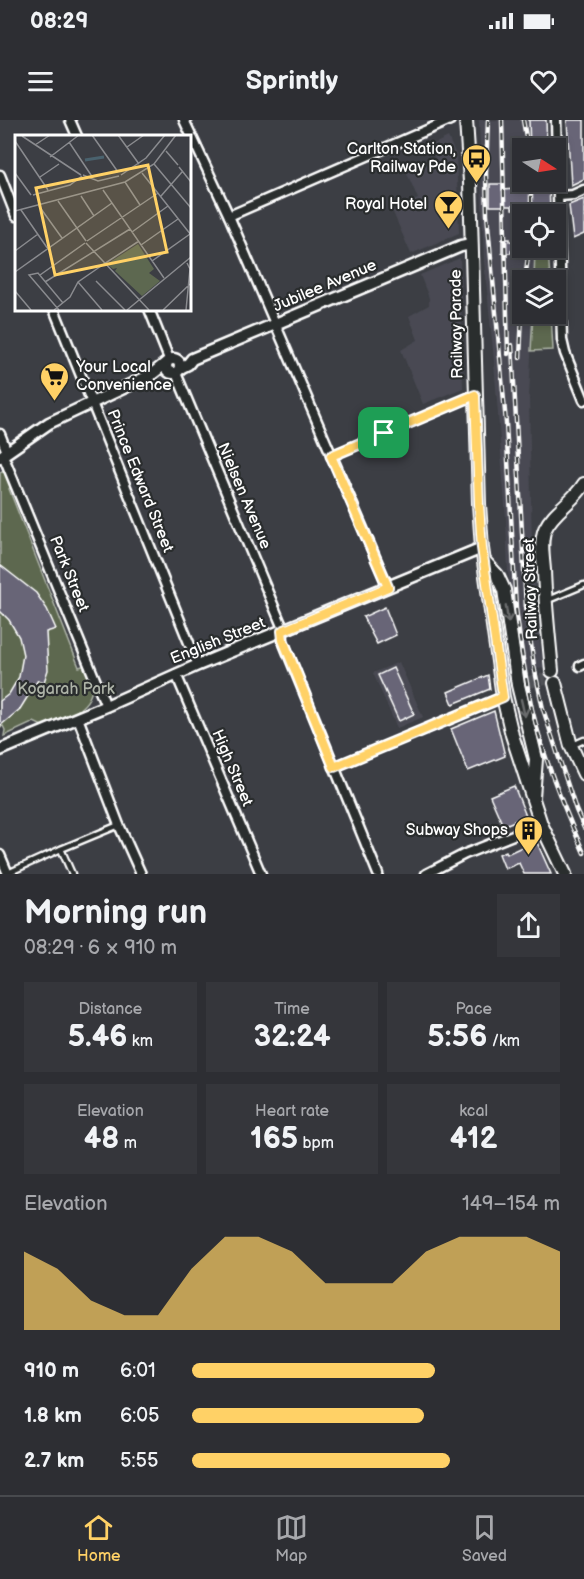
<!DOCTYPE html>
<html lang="en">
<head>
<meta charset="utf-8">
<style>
	body { margin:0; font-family:"Balsamiq Sans",sans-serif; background:#35363b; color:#f1f3f6; height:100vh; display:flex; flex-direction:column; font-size:22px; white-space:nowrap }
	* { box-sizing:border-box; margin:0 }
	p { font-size:20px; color:#a7a8ac }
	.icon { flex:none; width:33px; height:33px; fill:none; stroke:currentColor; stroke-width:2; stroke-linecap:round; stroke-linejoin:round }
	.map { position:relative; height:754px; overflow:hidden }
	.side { display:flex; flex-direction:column; background:#2d2e33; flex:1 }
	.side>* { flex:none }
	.needle { width:39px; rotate:102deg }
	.controls { position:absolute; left:512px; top:18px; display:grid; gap:12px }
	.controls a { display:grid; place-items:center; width:54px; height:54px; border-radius:0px; background:#2d2e33; box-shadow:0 3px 9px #0003,0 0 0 2px #484a4e; font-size:30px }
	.pin { position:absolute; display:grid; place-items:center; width:51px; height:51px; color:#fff; margin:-26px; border-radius:12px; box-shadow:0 3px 9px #0006 }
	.round { display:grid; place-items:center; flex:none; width:63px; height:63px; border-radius:0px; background:#35363b }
	.summary { display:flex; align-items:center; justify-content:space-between; height:102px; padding:0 24px }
	h1 { font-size:33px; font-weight:700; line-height:45px }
	.stats { display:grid; grid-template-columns:repeat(3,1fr); gap:9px; height:102px; padding:6px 24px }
	.stats div { display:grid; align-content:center; border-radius:0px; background:#35363b; text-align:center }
	.stats b { font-size:30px; font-weight:700 }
	.stats small { font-size:16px; font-weight:400 }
	.stats p { font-size:16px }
	.chart { height:168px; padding:12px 24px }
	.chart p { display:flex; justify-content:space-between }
	.chart svg { width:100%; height:108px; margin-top:6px; fill:#ffd166; opacity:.7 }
	ul { padding:0 24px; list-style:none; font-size:20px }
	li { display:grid; grid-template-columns:96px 72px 1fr; align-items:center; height:45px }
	li i { height:15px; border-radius:8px; background:#ffd166 }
	.status { display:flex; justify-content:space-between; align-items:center; height:42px; padding:0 30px; background:#2d2e33; direction:ltr }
	.status svg { height:16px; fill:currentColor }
	header { display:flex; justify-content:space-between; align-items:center; height:78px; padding:0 24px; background:#2d2e33; font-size:27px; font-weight:700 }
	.tabs { display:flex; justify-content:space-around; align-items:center; height:84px; border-top:2px solid #484a4e; background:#2d2e33; font-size:16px; color:#a7a8ac }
	.tabs a { display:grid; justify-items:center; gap:3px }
	.tabs .current { color:#ffd166 }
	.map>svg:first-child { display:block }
	.built { fill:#494a53 }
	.green { fill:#5d6850; stroke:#aeb4a8; stroke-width:1.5 }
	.building { fill:#676577; stroke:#fff; stroke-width:1.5 }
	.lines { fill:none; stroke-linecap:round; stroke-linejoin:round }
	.secondary-tunnel { stroke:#505157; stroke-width:12; stroke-dasharray:12 6; stroke-linecap:butt }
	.service-casing { stroke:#fff; stroke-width:9 }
	.minor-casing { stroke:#fff; stroke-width:13 }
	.tertiary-casing { stroke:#fff; stroke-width:15 }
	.secondary-casing { stroke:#fff; stroke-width:16 }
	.service { stroke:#2a2d2e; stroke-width:4.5 }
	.minor { stroke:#2a2d2e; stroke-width:8 }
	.tertiary { stroke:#2a2d2e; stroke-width:10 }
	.secondary { stroke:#2a2d2e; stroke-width:12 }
	.rail-casing { stroke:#fff; stroke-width:4.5 }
	.rail { stroke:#2a2d2e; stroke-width:2; stroke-dasharray:7; stroke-linecap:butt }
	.oneway { stroke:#6a6c6d }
	.route-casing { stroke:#fff; stroke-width:12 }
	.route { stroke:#ffd166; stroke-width:8 }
	.labels { text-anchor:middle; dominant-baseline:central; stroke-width:4.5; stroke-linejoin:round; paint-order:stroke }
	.poi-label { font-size:16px; fill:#fff; stroke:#2a2d2e; text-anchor:end }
	.street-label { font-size:16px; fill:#fff; stroke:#2a2d2e }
	.park-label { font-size:16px; fill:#aeb4a8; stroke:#2a2d2e }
	.inset-river { fill:none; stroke:#4a626e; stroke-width:3 }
	.inset-road { fill:none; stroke:#8a8b8f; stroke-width:1.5 }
	.view { fill:#ffd166; fill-opacity:0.15; stroke:#ffd166; stroke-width:3 }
	.inset-edge { fill:none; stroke:#fff; stroke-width:3 }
</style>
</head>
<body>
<div class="status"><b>08:29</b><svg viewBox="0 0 49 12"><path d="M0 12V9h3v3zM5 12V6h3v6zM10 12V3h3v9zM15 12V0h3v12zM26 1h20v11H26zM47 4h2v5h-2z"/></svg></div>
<header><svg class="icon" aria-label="menu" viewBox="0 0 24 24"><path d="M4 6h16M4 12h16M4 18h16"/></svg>Sprintly<svg class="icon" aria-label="heart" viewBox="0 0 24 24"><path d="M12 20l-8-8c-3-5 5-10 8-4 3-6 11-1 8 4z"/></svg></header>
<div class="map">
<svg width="584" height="754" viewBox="0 0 584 754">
	<rect width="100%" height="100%" fill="#3c3e44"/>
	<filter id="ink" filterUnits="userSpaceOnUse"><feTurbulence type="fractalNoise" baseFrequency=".0167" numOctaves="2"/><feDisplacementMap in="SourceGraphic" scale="12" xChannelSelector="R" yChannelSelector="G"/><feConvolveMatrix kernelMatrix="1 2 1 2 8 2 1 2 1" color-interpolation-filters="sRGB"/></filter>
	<g filter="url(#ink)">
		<!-- built -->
		<g class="built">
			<path d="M479,0H529L530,28H522V62H532L534,94H522V128L535,129L534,160H522V194H533L529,278L532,430L538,508L543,547L520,553L515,515L511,467L508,452L506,398L493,229L484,141Z"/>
			<path d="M448,17L456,35L459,113L411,134L392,90L418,79L407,53L436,41L430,26Z"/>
			<path d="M460,138L463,268L423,284L401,230L418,220L409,196L429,185V178L420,155Z"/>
			<path d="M399,542L423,597L397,608L373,553Z"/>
		</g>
		<!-- green -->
		<g class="green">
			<path d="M535,128L548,129L550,160H534Z"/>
			<path d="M533,194H551L553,230L531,231Z"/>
			<path d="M4,350L7,352L13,364L9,369L79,547L86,545C88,552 92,561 92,568C90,591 60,600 42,606L34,602L4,616L5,610L3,606L0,607V352Z"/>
		</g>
		<!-- building -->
		<g class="building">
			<path d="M529,0H546L547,28H530Z"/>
			<path d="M567,0H584V59L571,65Z"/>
			<path d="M522,57V62H549L550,93L534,94L533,89H512V86H490V64H502V70L516,69V58Z"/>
			<path d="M584,79V114L573,119L569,85Z"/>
			<path d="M502,119H510V121L522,122V130H511V133H502Z"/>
			<path d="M0,445L36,473L47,489L56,509L46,512L48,550L44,562L38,560L20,589L0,606V581L9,574L19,557L23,535L19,517L9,500L0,491Z"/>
			<path d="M385,487L396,515L377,524L363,497Z"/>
			<path d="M393,548L414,594L399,601L378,555Z"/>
			<path d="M488,555L490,569L453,584L448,572Z"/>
			<path d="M494,591L505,636L468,651L451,609Z"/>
			<path d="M514,666L526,696L505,705L501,701L490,676Z"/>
			<path d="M535,718L551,754H524L519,743L505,749L499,734L506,731L507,734L524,726L523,723Z"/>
		</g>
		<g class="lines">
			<!-- secondary-tunnel -->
			<path class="secondary-tunnel" d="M523,563L546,559"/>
			<defs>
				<g id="service">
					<path d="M548,480L584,465"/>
					<path d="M573,625L584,620"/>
					<path d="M61,729L72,754"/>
					<path d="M8,753L61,729L119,705"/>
				</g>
				<g id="minor">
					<path d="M70,0L77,16"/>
					<path d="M184,0L229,96L388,467"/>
					<path d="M556,0L562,220L565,233L584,280"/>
					<path d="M0,55L16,96"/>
					<path d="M559,76L573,75L584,70"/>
					<path d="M229,96L450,0"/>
					<path d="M54,189L198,545"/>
					<path d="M149,189L169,239"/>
					<path d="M176,253L282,506L283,521L378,754"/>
					<path d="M0,314L7,332"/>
					<path d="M3,335L106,586"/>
					<path d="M331,336L475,275"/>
					<path d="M580,546L584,544"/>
					<path d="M176,554L261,754"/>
					<path d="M78,598L119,705L141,754"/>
					<path d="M334,647L503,577"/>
					<path d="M0,735L8,754"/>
					<path d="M426,754L465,734L541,704"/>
				</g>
				<g id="tertiary">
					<circle cx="173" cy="246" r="7"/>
					<path d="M180,248L188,244L192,239L461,126L471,124"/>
					<path d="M0,337L49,303L151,255L166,243"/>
					<path d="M0,630L106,586L198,545L482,428"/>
				</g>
				<g id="secondary">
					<path d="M466,0L470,62L479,384L482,428L503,577L512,615L541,704L565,754"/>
					<path d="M485,442L497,455L504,470L518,565L536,639L533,677"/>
					<path d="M552,551C549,517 545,484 544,450C543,437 540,421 545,409C553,391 574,381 584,364"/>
					<path d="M555,563L571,626L584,654"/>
				</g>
			</defs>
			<!-- service casing -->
			<use href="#service" class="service-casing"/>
			<!-- minor casing -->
			<use href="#minor" class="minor-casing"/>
			<!-- tertiary casing -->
			<use href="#tertiary" class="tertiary-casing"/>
			<!-- secondary casing -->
			<use href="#secondary" class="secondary-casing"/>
			<!-- service -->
			<use href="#service" class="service"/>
			<!-- minor -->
			<use href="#minor" class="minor"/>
			<!-- tertiary -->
			<use href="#tertiary" class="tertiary"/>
			<!-- secondary -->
			<use href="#secondary" class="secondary"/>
			<defs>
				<g id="rail">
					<path d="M488,0L486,53L487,94L506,303L516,488C520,522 525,556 532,589C544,639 563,687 584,733"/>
					<path d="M502,0L508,234"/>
					<path d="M523,0L528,28"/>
					<path d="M531,62V94"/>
					<path d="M525,160L529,128"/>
					<path d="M512,225L526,488L534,546L543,589L576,690L584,708"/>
					<path d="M520,238L522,194"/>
				</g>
			</defs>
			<!-- rail casing -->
			<use href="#rail" class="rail-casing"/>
			<!-- rail -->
			<use href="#rail" class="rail"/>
		</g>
		<!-- one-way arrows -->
		<defs><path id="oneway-shaft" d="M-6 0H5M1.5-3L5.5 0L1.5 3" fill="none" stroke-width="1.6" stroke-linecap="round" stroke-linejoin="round" transform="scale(1.5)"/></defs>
		<g class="oneway">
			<use href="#oneway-shaft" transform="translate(507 494) rotate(82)"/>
			<use href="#oneway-shaft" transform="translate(523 588) rotate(77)"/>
		</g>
	</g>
	<g class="lines" filter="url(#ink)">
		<defs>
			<path id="route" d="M475,275L479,384L482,428L503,577L334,647L283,520L282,511L388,467L331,336Z"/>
		</defs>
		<!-- route casing -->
		<use href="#route" class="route-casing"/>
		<!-- route -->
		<use href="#route" class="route"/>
	</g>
	<!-- icons -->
	<defs>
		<symbol id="bus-pin" viewBox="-11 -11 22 30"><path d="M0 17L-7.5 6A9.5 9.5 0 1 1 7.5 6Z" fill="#ffd166" stroke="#2a2d2e"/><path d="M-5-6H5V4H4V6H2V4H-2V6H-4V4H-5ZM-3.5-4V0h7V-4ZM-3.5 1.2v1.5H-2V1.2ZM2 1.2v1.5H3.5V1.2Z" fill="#111"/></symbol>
		<symbol id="bar-pin" viewBox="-11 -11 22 30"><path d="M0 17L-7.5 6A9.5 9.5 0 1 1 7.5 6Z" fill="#ffd166" stroke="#2a2d2e"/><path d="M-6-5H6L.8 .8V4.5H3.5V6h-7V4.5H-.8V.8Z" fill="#111"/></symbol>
		<symbol id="supermarket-pin" viewBox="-11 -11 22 30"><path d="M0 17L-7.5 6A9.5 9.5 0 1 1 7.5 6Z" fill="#ffd166" stroke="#2a2d2e"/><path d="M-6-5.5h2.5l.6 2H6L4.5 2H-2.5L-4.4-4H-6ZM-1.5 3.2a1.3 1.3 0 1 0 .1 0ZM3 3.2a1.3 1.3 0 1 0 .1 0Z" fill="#111"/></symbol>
		<symbol id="building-pin" viewBox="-11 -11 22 30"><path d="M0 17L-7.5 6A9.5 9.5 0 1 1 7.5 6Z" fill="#ffd166" stroke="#2a2d2e"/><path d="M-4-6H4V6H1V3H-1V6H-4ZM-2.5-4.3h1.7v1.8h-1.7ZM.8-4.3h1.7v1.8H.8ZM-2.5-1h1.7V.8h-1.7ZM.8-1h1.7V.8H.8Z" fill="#111"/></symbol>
	</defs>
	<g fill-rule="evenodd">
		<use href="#bus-pin" x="460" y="22" width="33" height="45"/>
		<use href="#bar-pin" x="432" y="68" width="33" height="45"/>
		<use href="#supermarket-pin" x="38" y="240" width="33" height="45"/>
		<use href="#building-pin" x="512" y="694" width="33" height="45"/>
	</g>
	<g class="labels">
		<!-- poi labels -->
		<g class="poi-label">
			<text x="456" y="29">Carlton Station,<tspan x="456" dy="18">Railway Pde</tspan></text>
			<text x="427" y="84">Royal Hotel</text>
			<text x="76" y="247" text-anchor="start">Your Local<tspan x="76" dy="18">Convenience</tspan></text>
			<text x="508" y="710">Subway Shops</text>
		</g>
		<!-- street labels -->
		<g class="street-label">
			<text transform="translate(325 166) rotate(-23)">Jubilee Avenue</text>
			<text transform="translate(457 204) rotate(-91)">Railway Parade</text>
			<text transform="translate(140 361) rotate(68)">Prince Edward Street</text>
			<text transform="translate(244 376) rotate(67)">Nielsen Avenue</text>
			<text transform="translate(69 454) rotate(68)">Park Street</text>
			<text transform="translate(531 469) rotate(-92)">Railway Street</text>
			<text transform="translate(218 521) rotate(-22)">English Street</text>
			<text transform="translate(232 648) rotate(67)">High Street</text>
		</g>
		<!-- park labels -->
		<g class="park-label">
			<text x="66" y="569">Kogarah Park</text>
		</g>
	</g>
	<!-- overview -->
	<g transform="translate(15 15)">
		<rect width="176" height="176" fill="#3c3e44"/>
		<path d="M123,109L139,134L134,138L145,146L127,161L100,136L102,133L98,134L92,129Z" fill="#5d6850"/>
		<path class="inset-river" d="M70,25L89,22"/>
		<path class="inset-road" d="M77,0L103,37M103,0L124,29M7,1L66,40M0,6L33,55M54,7L78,43M20,10L35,0M112,12L129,0M151,16L163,30M35,22L64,0M139,29L176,73M164,32L176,47M0,38L16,60M127,38L176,100M68,40L83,46L104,41M106,40L131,23L150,0M25,42L44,29M110,47L125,70M88,55L149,143M18,60L55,50L67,41M66,61L79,81M146,61L167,37M43,66L71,106M24,71L47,103M6,75L33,114M0,76L110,47L139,29L161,0M117,97L153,71M72,106L143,58M71,108L134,175M126,110L163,84M0,116L23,99M137,126L175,99M89,129L124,106M0,137L97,68M25,140L70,108M81,146L110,175M30,147L115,94M63,147L87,175M0,156L16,175M39,175L55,162L63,147L89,129M44,175L14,140L23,138L48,168M112,175L176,122M148,175L175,149M171,175L175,134L172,128"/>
		<path class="view" d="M133,30L152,117L40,140L21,53Z"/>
		<rect width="176" height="176" class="inset-edge"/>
	</g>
</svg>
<div class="controls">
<a><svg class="needle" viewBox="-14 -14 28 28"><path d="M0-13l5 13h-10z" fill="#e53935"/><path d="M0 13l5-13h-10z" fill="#a7a8ac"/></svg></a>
<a><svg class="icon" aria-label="locate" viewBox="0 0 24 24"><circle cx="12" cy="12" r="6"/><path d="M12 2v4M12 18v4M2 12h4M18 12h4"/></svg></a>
<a><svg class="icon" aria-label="layers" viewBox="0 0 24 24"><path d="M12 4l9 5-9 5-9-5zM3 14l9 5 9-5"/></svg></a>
</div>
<div class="pin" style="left:384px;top:313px;background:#1e9e55"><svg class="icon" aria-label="arrive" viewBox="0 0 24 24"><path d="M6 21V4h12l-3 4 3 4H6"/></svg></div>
</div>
<section class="side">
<div class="summary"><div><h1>Morning run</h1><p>08:29 · 6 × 910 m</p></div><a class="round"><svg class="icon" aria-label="share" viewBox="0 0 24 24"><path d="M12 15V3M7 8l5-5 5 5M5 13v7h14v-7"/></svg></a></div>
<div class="stats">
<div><p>Distance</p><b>5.46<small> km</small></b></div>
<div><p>Time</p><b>32:24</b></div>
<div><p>Pace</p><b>5:56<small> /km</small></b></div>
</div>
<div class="stats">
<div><p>Elevation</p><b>48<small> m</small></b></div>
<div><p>Heart rate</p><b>165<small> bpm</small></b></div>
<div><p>kcal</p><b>412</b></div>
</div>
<div class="chart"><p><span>Elevation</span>149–154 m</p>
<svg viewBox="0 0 160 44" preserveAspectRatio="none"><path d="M0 44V12L10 19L20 32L30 38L40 38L50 19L60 6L70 6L80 12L90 25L100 25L110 25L120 12L130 6L140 6L150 6L160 12V44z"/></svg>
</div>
<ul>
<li><b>910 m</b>6:01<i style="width:66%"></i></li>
<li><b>1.8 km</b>6:05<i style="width:63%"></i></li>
<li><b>2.7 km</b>5:55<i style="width:70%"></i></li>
</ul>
</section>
<nav class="tabs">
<a class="current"><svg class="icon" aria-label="home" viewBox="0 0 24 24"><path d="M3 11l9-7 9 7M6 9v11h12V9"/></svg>Home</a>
<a><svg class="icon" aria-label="map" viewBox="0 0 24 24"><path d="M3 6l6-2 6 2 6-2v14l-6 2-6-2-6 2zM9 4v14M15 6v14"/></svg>Map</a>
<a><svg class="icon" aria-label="saved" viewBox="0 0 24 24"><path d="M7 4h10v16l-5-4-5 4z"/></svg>Saved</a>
</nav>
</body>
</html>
